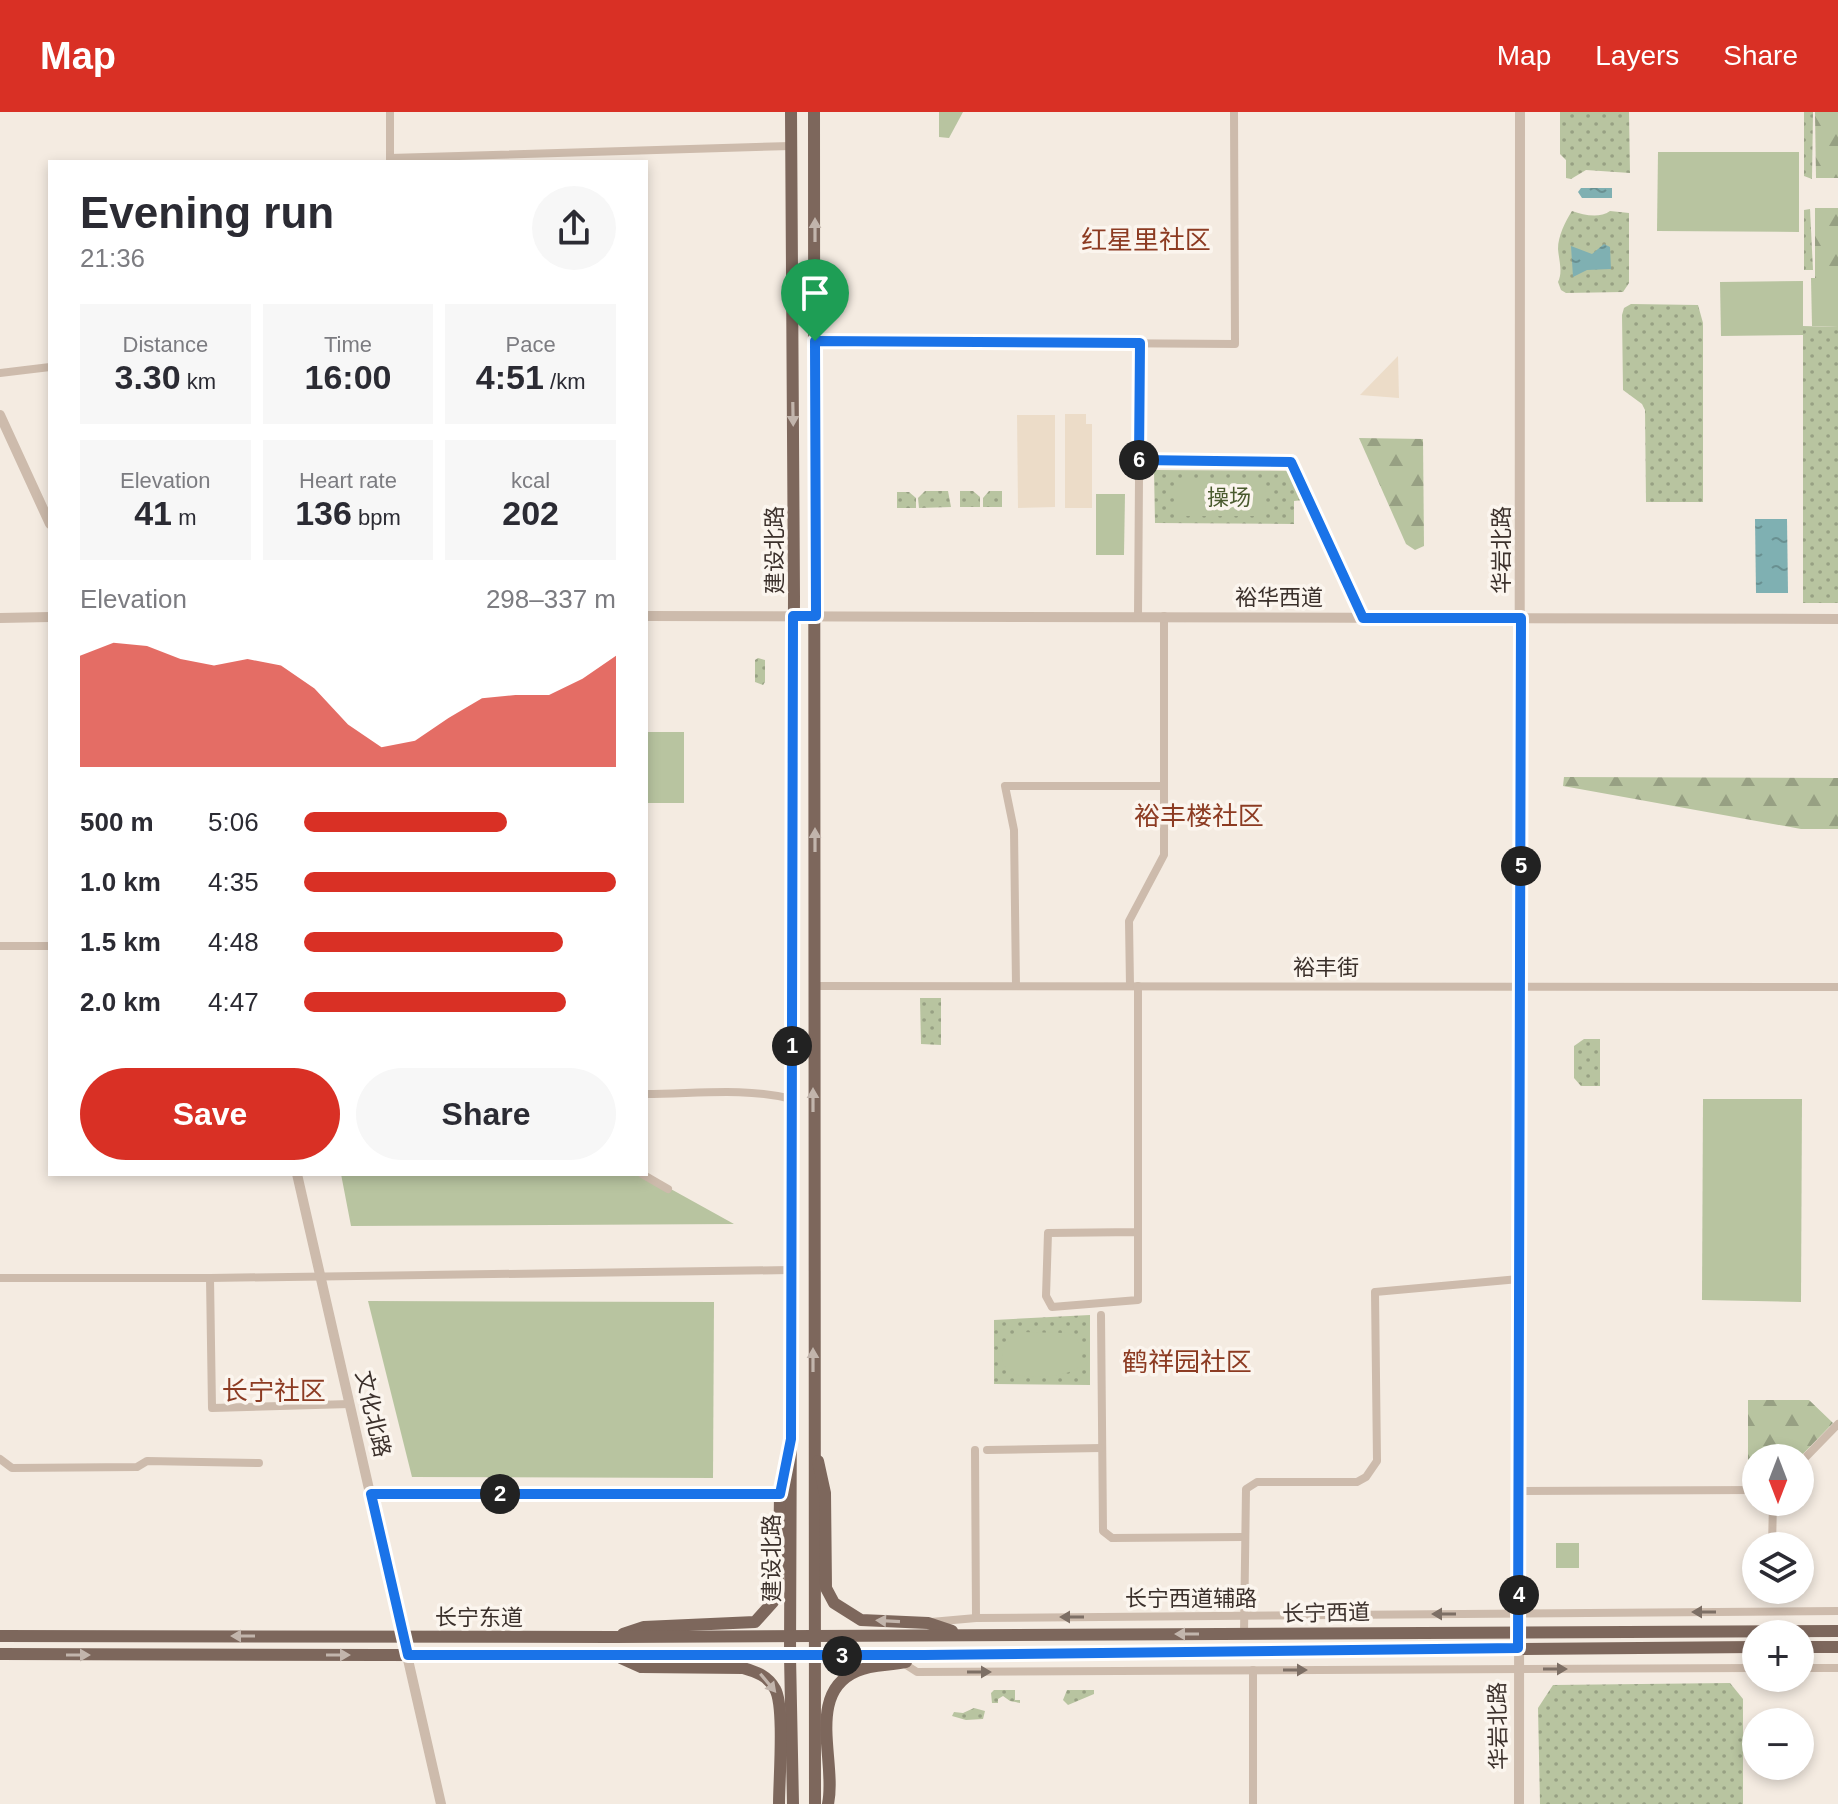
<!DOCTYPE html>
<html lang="en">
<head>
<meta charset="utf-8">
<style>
	body { margin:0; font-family:Arial,"Noto Sans SC",sans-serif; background:#f7f7f7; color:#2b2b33; height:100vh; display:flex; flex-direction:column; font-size:30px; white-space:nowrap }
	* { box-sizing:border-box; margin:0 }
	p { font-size:26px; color:#7c7c81 }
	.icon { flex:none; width:44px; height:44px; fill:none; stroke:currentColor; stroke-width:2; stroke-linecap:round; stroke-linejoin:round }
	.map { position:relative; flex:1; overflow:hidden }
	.drawer { position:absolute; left:48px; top:48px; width:600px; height:1016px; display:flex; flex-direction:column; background:#fff; border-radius:0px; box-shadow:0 4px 12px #0003 }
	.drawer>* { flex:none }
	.needle { width:52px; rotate:180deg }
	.tools { position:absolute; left:1742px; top:1332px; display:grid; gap:16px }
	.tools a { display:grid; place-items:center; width:72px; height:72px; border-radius:50%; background:#fff; box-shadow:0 4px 12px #0003; font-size:40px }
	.pin { position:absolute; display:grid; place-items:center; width:68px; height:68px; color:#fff; margin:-82px -34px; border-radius:50% 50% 50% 0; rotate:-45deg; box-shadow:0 0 8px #0007 }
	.pin .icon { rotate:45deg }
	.km { position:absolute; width:40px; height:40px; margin:-20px; border-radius:50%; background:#222; color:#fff; font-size:22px; line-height:40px; text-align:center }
	.round { display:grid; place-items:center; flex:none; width:84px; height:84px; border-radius:42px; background:#f7f7f7 }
	.summary { display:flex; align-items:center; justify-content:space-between; height:136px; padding:0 32px }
	h1 { font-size:44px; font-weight:700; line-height:60px }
	.figures { display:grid; grid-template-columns:repeat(3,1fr); gap:12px; height:136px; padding:8px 32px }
	.figures div { display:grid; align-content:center; border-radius:0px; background:#f7f7f7; text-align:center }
	.figures b { font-size:34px; font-weight:700 }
	.figures small { font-size:22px; font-weight:400 }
	.figures p { font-size:22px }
	.chart { height:224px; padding:16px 32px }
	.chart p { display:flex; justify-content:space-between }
	.chart svg { width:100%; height:144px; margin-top:8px; fill:#d93025; opacity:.7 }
	.cta { display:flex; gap:16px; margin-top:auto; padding:16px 32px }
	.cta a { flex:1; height:92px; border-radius:48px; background:#d93025; color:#fff; font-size:32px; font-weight:700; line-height:92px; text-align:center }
	.cta a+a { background:#f7f7f7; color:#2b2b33 }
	ul { padding:0 32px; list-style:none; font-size:26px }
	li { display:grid; grid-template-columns:128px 96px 1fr; align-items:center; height:60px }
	li i { height:20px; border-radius:10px; background:#d93025 }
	header { display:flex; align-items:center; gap:48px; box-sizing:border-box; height:112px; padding:0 40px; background:#d93025; color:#fff }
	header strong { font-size:38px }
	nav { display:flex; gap:44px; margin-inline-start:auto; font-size:28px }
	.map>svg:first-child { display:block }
	.grass { fill:url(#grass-dots) }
	.forest { fill:url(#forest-firs) }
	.garden { fill:#b8c4a0 }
	.plaza { fill:#ecdcc8 }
	.water { fill:url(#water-ripples) }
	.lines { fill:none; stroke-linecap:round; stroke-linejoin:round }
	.minor { stroke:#cdbbac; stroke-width:8 }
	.tertiary { stroke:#cdbbac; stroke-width:10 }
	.primary { stroke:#7d675c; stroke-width:12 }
	.oneway { fill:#c2b5ac }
	.oneway2 { fill:#7d6f65 }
	.route-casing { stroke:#fff; stroke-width:16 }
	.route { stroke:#1a73e8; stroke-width:10 }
	.labels { text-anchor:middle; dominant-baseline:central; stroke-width:7; stroke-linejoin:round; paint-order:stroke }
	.park-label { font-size:22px; fill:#4a5a2e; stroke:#fbf5ee }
	.street-label { font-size:22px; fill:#3b302b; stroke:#fbf5ee }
	.quarter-label { font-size:26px; fill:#8c3b22; stroke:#fbf5ee }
</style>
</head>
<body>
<header>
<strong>Map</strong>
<nav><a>Map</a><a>Layers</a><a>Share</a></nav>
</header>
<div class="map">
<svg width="1838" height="1692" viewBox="0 0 1838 1692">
	<defs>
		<pattern id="grass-dots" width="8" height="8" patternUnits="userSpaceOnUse" patternTransform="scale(2)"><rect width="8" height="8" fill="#b8c4a0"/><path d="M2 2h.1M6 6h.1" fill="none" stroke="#97a083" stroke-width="1.8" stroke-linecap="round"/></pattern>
		<pattern id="forest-firs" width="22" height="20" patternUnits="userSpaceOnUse" patternTransform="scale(2)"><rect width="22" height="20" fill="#b8c4a0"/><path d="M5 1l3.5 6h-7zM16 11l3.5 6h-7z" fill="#97a083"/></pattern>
		<pattern id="water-ripples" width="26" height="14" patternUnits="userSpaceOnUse" patternTransform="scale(2)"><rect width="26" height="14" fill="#7fb0b2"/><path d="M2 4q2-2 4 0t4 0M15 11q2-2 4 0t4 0" fill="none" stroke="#699091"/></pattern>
	</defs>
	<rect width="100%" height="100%" fill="#f4ebe1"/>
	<!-- grass -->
	<g class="grass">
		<path d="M1560,0H1629L1630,61L1586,58L1571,67L1566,66V48L1560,42Z"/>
		<path d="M1804,0H1813L1812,67L1804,64Z"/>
		<path d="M1810,97L1813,158H1804V98Z"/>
		<path d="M1572,99C1584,103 1599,107 1610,99L1629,101V171L1623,180L1566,181L1561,178L1558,170C1563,160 1559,149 1558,137C1558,124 1565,110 1572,99Z"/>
		<path d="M1631,192L1698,193L1703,211V390H1646L1645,298L1642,292L1623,278L1622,203L1624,196Z"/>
		<path d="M1803,214L1838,215V491H1803Z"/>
		<path d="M1154,358L1290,359L1303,388L1294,389V412L1155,411Z"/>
		<path d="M925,379H948L951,395L919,396L918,386Z"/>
		<path d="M960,379H973L980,385V395H960Z"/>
		<path d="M989,379H1002V395H983V386Z"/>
		<path d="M897,380H909L916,386V396H897Z"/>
		<path d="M758,546L765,548V570L763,573L755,570V548Z"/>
		<path d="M920,886H941V933L921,932Z"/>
		<path d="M1584,927H1600V974H1581L1574,966V934Z"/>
		<path d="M1090,1203V1273L994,1272V1208Z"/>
		<path d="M1730,1571L1743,1587V1692H1540L1538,1596L1553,1573Z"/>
		<path d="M994,1578H1015V1588H1020V1591L1010,1589L1003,1584L998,1587V1591H992L991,1581Z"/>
		<path d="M1067,1578H1094V1582L1068,1593L1063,1588Z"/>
		<path d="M974,1596L985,1599L983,1607L966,1608L952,1604L954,1600L963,1601Z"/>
	</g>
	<!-- forest -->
	<g class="forest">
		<path d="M1815,0H1838V66H1816Z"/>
		<rect x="1815" y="96" width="23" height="70"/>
		<path d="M1359,326L1423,327L1424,434L1415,438L1406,432Z"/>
		<path d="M1564,665L1838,666V717H1801L1563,674Z"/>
		<path d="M1748,1288H1809L1833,1311L1799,1346H1756V1373H1748Z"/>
	</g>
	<!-- garden -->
	<g class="garden">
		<path d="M939,0H963L949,26L939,25Z"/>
		<path d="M1658,40H1799V120L1657,119Z"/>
		<path d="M1811,166H1838V215L1812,214Z"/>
		<path d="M1803,169V223L1721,224L1720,170Z"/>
		<path d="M1178,370H1266L1265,404H1178Z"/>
		<path d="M1096,382H1125L1124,443H1096Z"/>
		<rect x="646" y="620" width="38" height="71"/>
		<path d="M1703,987H1802L1801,1190L1702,1188Z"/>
		<path d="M341,1062H637L667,1078L669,1076L734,1112L351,1114Z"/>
		<path d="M368,1189L714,1190L713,1366L412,1365Z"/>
		<path d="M1019,1220L1067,1221L1074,1224L1082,1234L1080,1254C1070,1265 1026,1268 1012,1261C993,1250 1004,1228 1019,1220Z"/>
		<rect x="1556" y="1431" width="23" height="25"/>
	</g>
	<!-- plaza -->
	<g class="plaza">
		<path d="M1398,244L1399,286L1360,283Z"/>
		<path d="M1065,302H1086V312H1092V396H1065Z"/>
		<path d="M1017,303H1055V395L1018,396Z"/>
	</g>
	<!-- water -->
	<g class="water">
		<path d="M1581,76H1612V86H1582L1578,80Z"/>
		<path d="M1604,132L1610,135L1611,157L1587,158L1573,165L1571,134L1592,142Z"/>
		<path d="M1755,407H1787L1788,481H1756Z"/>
	</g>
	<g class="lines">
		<!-- minor -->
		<g class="minor">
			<path d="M390,46L791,34"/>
			<path d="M390,50V0"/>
			<path d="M815,229L1235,232L1234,0"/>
			<path d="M0,261L50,255"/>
			<path d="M1139,348L1291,350L1363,506"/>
			<path d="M1138,504L1140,231"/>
			<path d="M0,834H50"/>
			<path d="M814,874L1838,875"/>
			<path d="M1016,874L1014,718L1005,674H1164"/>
			<path d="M1130,874L1129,809L1164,743V504"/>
			<path d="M1138,874V1188L1052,1195L1046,1184L1048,1121L1138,1120"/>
			<path d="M646,982C695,982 744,975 792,987"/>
			<path d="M642,1062L668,1077"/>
			<path d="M0,1166H210L790,1158"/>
			<path d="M210,1166L212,1296L350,1292"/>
			<path d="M1101,1203L1103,1419L1112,1426L1244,1425"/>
			<path d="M975,1338L976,1506"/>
			<path d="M987,1338L1101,1336"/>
			<path d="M0,1347L12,1356L137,1355L147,1349L259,1351"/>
			<path d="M1800,1351L1838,1312"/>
			<path d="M1518,1379L1756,1378"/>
			<path d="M371,1382H780"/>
			<path d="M1772,1434L1773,1390"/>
			<path d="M931,1510L976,1506L1838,1499"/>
			<path d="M1244,1522L1246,1377L1257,1370H1357L1366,1365L1377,1349L1375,1180L1519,1167"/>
			<path d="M903,1551L917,1560L1756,1556"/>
			<path d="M1800,1556H1838"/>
			<path d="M1253,1558V1692"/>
		</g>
		<!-- tertiary -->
		<g class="tertiary">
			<path d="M0,303L50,412"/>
			<path d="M646,504L1838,507"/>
			<path d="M0,506L50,505"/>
			<path d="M297,1062L441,1692"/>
			<path d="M1519,1692L1520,0"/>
		</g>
		<!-- primary -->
		<g class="primary">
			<path d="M791,0L794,484L790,1544L793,1692"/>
			<path d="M814,0L815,1692"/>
			<path d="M818,1349L825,1381L826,1476L834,1491L861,1508L928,1511L952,1519"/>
			<path d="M623,1522L644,1515L755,1510L773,1490L776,1482L779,1457L780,1382L785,1357"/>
			<path d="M0,1524L613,1525L1838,1519"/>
			<path d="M1800,1535H1838"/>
			<path d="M0,1542L768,1544L1756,1535"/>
			<path d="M621,1546L641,1555L743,1556C757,1560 768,1564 775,1577C785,1594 779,1668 779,1692"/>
			<path d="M828,1692C837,1650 805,1581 857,1559C873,1552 890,1554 906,1550"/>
		</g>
	</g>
	<!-- one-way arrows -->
	<defs><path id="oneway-solid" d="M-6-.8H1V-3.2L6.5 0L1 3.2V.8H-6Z" transform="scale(2)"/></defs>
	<g class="oneway">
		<use href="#oneway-solid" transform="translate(815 118) rotate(-90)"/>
		<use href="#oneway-solid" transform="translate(793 302) rotate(89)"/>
		<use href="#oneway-solid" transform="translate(815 728) rotate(-90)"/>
		<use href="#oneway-solid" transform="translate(813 988) rotate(-90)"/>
		<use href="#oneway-solid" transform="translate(813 1248) rotate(-90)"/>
		<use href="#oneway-solid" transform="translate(888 1509) rotate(-177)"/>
		<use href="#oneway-solid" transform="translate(1187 1522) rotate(180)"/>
		<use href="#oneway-solid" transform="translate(243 1524) rotate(-180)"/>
		<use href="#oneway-solid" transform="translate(78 1543)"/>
		<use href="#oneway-solid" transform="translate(338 1543)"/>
		<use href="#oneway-solid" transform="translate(768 1571) rotate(50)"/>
	</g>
	<g class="oneway2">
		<use href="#oneway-solid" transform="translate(1704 1500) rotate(180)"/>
		<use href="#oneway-solid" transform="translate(1444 1502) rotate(180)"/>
		<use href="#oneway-solid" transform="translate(1072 1505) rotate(180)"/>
		<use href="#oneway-solid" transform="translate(1555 1557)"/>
		<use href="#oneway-solid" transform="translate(1295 1558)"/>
		<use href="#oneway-solid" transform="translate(979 1560)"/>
	</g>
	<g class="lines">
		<defs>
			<path id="route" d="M815,229L1140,231L1139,348L1291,350L1363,506H1521L1518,1536L925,1543H408L371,1382H780L791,1327L793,504H816Z"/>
		</defs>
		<!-- route casing -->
		<use href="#route" class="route-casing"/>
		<!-- route -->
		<use href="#route" class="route"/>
	</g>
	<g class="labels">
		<!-- park labels -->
		<g class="park-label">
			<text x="1229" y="385">操场</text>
		</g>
		<!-- street labels -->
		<g class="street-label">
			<text transform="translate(774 438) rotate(-90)">建设北路</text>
			<text transform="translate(1501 438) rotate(-90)">华岩北路</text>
			<text x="1279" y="485">裕华西道</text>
			<text x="1326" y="855">裕丰街</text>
			<text transform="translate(373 1302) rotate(77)">文化北路</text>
			<text transform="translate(771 1446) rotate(-90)">建设北路</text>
			<text x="1191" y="1486">长宁西道辅路</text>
			<text transform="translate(1326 1501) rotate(-1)">长宁西道</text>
			<text x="479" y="1505">长宁东道</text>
			<text transform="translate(1498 1614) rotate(-91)">华岩北路</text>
		</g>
		<!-- quarter labels -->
		<g class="quarter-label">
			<text x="1146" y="128">红星里社区</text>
			<text x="1199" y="704">裕丰楼社区</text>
			<text x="1187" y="1250">鹤祥园社区</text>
			<text x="274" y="1279">长宁社区</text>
		</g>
	</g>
</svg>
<div class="tools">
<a><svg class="needle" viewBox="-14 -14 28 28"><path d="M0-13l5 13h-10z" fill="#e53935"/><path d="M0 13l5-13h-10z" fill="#7c7c81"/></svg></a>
<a><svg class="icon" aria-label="layers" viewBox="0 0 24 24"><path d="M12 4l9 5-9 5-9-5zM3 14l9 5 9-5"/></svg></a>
<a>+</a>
<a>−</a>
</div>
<div class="pin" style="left:815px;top:229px;background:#1e9e55"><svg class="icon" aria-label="arrive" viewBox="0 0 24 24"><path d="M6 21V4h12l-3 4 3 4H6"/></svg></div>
<b class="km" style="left:792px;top:934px">1</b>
<b class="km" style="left:500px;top:1382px">2</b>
<b class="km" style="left:842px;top:1544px">3</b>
<b class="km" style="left:1519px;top:1483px">4</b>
<b class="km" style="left:1521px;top:754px">5</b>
<b class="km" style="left:1139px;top:348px">6</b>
<section class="drawer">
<div class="summary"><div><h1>Evening run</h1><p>21:36</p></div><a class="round"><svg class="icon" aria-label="share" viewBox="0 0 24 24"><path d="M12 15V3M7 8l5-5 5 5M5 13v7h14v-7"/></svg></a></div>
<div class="figures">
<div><p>Distance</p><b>3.30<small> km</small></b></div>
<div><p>Time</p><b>16:00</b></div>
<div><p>Pace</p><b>4:51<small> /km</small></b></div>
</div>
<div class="figures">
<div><p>Elevation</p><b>41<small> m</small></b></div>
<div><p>Heart rate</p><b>136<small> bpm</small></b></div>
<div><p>kcal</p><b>202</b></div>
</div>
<div class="chart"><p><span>Elevation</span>298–337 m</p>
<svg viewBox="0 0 160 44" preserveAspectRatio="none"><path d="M0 44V10L10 6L20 7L30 11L40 13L50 11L60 13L70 20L80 31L90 38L100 36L110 29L120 23L130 22L140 22L150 17L160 10V44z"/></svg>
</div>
<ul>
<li><b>500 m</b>5:06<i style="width:65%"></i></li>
<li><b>1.0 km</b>4:35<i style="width:100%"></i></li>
<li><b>1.5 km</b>4:48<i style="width:83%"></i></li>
<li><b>2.0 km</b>4:47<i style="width:84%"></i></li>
</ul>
<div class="cta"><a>Save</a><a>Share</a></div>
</section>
</div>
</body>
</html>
